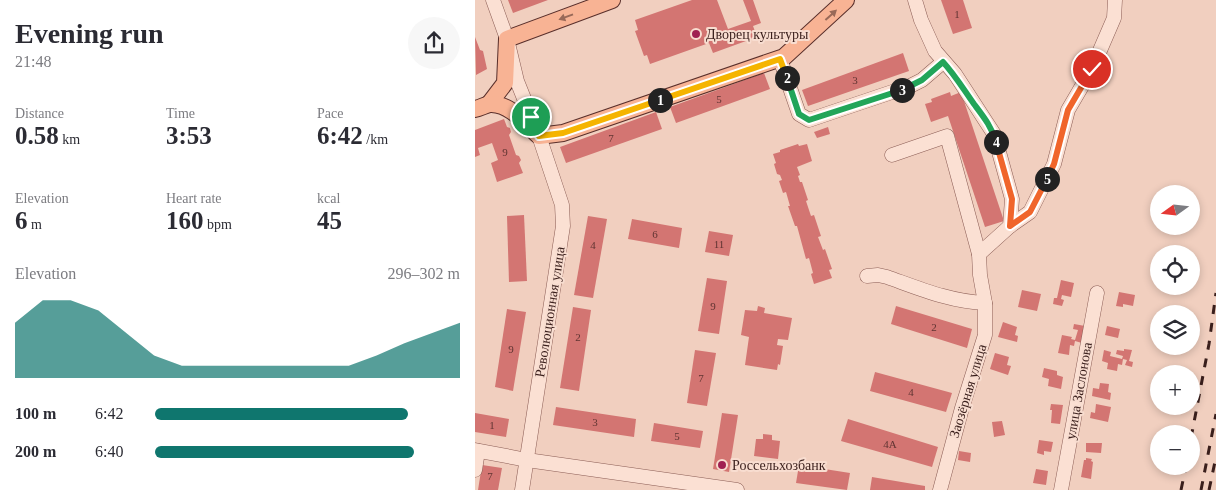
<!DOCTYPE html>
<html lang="en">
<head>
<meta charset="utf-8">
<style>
	body { margin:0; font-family:"Times New Roman",serif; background:#f7f7f7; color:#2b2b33; height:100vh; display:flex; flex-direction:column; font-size:19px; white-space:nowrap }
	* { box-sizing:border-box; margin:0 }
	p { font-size:16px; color:#7c7c81 }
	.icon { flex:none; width:28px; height:28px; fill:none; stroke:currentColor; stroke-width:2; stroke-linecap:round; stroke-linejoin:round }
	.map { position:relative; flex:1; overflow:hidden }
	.drawer { display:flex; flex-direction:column; background:#fff; width:475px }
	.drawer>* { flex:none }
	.needle { width:32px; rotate:255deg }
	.tools { position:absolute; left:675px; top:185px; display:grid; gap:10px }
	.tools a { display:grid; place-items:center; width:50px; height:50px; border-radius:50%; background:#fff; box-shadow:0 2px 8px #0003; font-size:25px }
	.pin { position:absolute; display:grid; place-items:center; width:42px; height:42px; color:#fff; margin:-21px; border:2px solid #fff; border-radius:50%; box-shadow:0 1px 5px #0007 }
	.km { position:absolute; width:25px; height:25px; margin:-12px; border-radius:50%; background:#222; color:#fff; font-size:14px; line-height:25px; text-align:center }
	.round { display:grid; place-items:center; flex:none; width:52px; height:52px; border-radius:26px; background:#f7f7f7 }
	.overview { display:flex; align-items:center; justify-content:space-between; height:85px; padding:0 15px }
	h1 { font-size:28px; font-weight:800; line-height:38px }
	.figures { display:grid; grid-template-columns:repeat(3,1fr); gap:8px; height:85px; padding:5px 15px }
	.figures div { display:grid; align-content:center }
	.figures b { font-size:25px; font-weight:800 }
	.figures small { font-size:14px; font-weight:400 }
	.figures p { font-size:14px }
	.chart { height:140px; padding:10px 15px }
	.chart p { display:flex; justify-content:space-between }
	.chart svg { width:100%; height:90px; margin-top:5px; fill:#0f766e; opacity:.7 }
	ul { padding:0 15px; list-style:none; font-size:16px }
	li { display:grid; grid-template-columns:80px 60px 1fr; align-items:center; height:38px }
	li i { height:12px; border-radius:6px; background:#0f766e }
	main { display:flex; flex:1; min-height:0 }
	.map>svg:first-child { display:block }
	.building { fill:#d37572 }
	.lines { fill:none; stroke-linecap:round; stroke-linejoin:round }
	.minor-casing { stroke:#8c5e56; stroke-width:15 }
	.major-casing { stroke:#592f2b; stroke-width:18 }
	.minor { stroke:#fbe0d3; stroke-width:14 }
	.major { stroke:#f8b394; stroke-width:16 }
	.rail { stroke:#3a1f1c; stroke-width:3; stroke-dasharray:9 9; stroke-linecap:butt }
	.oneway { fill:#996958 }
	.split-1-casing { stroke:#fff; stroke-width:10 }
	.split-2-casing { stroke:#fff; stroke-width:10 }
	.split-3-casing { stroke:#fff; stroke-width:10 }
	.split-4-casing { stroke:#fff; stroke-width:10 }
	.split-5-casing { stroke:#fff; stroke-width:10 }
	.split-6-casing { stroke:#fff; stroke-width:10 }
	.split-1 { stroke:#f5b400; stroke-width:6 }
	.split-2 { stroke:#f5b400; stroke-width:6 }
	.split-3 { stroke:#22a559; stroke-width:6 }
	.split-4 { stroke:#22a559; stroke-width:6 }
	.split-5 { stroke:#f0652b; stroke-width:6 }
	.split-6 { stroke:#f0652b; stroke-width:6 }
	.poi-dot { fill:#a02152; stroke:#f8ddd0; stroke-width:2 }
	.labels { text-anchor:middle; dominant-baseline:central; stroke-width:4; stroke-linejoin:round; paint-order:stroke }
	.number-label { font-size:11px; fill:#603432 }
	.poi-label { font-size:14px; fill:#3a1f1c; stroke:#f8ddd0; text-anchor:start }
	.street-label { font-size:14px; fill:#3a1f1c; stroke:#f8ddd0 }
</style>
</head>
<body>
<main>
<section class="drawer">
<div class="overview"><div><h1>Evening run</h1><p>21:48</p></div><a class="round"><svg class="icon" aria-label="share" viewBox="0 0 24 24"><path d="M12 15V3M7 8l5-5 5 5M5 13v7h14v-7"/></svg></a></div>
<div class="figures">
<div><p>Distance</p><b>0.58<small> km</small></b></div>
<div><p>Time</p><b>3:53</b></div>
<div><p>Pace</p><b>6:42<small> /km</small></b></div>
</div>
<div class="figures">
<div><p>Elevation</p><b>6<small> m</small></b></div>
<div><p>Heart rate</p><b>160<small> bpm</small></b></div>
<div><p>kcal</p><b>45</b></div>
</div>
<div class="chart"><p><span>Elevation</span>296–302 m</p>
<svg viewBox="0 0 160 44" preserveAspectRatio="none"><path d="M0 44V17L10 6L20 6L30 11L40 22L50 33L60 38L70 38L80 38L90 38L100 38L110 38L120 38L130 33L140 27L150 22L160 17V44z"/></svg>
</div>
<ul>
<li><b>100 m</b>6:42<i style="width:83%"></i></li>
<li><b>200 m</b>6:40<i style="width:85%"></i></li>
</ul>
</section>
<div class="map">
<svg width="741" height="490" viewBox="0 0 741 490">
	<rect width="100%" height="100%" fill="#f1cfbf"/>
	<!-- building -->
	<g class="building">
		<path d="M33,0H73L38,13Z"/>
		<path d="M217,0H242L253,29L276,21L268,0H278L286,23L278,26L282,37L238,53L234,43L175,64L172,55L169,56L160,31L163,30L160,20Z"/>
		<path d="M466,0H488L497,28L478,34Z"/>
		<path d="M0,37L5,50L8,51L12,69L1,75Z"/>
		<path d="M428,53L434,71L333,106L327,90Z"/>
		<path d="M289,73L295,89L201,123L195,107Z"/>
		<path d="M475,92L476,96L486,92L529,221L510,227L473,116L456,122L450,104L457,102L456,99Z"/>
		<path d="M181,112L187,129L91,163L85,147Z"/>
		<path d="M29,119L32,127L35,128L36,132L34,135L41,155L44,156L46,160L44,163L48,173L22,182L16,163L23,160L17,143L3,148L5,155L0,157V130Z"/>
		<path d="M353,127L355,134L342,138L339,132Z"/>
		<path d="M323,144L324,146L332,144L337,161L322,167L325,175L323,176L325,182H327L333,200L331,201L336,216L339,215L346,236L343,237L348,250L350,249L357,269L354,270L357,278L339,284L336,274L338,273L334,258L331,259L322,226H320L313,206H315L311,192L308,193L304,181L307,180L305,175L302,174L299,164L301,163L298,154L305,152V150Z"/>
		<path d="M49,215L52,281L34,282L32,216Z"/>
		<path d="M113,216L132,219L118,298L99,295Z"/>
		<path d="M157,219L207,228L204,248L153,239Z"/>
		<path d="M234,231L258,235L254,256L230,252Z"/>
		<path d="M232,278L252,281L244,334L223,331Z"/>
		<path d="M586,280L599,283L596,297L587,295L586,299L589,300L587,306L578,304L579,298H582Z"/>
		<path d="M547,290L566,294L562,311L543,307Z"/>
		<path d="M644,292L660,295L658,306L648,304V307L641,306Z"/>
		<path d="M283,306L290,308L289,313L317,318L313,340L303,339L302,345L308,346L305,365L303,364L302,370L270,365L274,337L266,335L270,310L282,311Z"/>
		<path d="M421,306L497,329L492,348L416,324Z"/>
		<path d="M98,307L116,310L104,391L85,388Z"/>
		<path d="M32,309L51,312L38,391L20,387Z"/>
		<path d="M528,322L542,327L540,335L543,336L542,342L523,337Z"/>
		<path d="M599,324L610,326L607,343L600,341L599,346L595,345L594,355L583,353L587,335L597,337L596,339L600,340L603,330L598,329Z"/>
		<path d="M632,326L645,329L643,338L630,335Z"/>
		<path d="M649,349L657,350L654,361L658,362L657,367L650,365L652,360L648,359L647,365L643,364L642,371L632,369L633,363L627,361L629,350L636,352L635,356L647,359L648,356L641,354L642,350L649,351Z"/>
		<path d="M220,350L241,353L232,406L212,403Z"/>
		<path d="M520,353L534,357L532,365L536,366L533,375L515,369Z"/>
		<path d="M569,368L582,371V375L588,377L586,389L573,386L574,379L567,377Z"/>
		<path d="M400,372L477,393L471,412L395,391Z"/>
		<path d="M625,383L634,384L633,392L636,393L635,400L617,396L618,388L624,389Z"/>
		<path d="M576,404L588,405L585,424L576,423L577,410H575Z"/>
		<path d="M621,404L636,407L633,422L615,418L616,412L620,413Z"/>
		<path d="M81,407L161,419L159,437L78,425Z"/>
		<path d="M0,413L34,419L31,437L0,432Z"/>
		<path d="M247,413L263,415L254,472L238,469Z"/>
		<path d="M373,419L463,447L457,467L366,441Z"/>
		<path d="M527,421L530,435L519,437L517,422Z"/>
		<path d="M179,423L228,431L225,448L176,441Z"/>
		<path d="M288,434L297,435V440L305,441L303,459L279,456L281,439H288Z"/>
		<path d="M564,440L578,442L576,452L569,451V455L562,453Z"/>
		<path d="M611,443H627L626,453L611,452Z"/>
		<path d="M484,451L496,453L495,462L483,460Z"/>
		<path d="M611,458L617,459L616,461L618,462L616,479L606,477L609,460H611Z"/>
		<path d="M7,465L27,468L23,490H3Z"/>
		<path d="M324,465L375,473L372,490L321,483Z"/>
		<path d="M561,469L573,471L571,485L558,483Z"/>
		<path d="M397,477L450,486V490H395Z"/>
	</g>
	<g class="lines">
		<defs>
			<g id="minor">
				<path d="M18,0L32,39L42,81L64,136L87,205L88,226L47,490"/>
				<path d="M440,0L446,20L460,51L480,74L519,134L537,199L535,226L504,254L505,275L510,303V335L487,408L465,490"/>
				<path d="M305,59L324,114L334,120L435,86L447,80L468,62"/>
				<path d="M417,155L472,136L504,254"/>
				<path d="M535,226L555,212L579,164L593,110L617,69L639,18L640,0"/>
				<path d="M392,276L403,275L412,277C443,288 476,302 510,303"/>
				<path d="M0,450L52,460L262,490"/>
				<path d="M0,470L3,451"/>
				<path d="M586,490L622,293"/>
			</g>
			<g id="major">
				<path d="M14,104L30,83L32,39L137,0"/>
				<path d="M0,109C5,108 10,105 15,104C35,103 51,124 64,136L88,133L309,57L371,0"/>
			</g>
		</defs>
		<!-- minor casing -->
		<use href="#minor" class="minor-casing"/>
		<!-- major casing -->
		<use href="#major" class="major-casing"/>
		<!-- minor -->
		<use href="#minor" class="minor"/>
		<!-- major -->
		<use href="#major" class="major"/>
		<!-- rail -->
		<g class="rail">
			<path d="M716,438L734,344L741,293"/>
			<path d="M706,490L711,466"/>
			<path d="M726,490L741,414"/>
			<path d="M734,490L741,457"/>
		</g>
	</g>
	<!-- one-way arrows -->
	<defs><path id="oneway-solid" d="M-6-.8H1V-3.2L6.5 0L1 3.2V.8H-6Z" transform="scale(1.25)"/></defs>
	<g class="oneway">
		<use href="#oneway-solid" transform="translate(356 15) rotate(-42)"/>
		<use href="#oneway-solid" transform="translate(91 17) rotate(160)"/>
	</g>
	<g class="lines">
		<defs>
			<path id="split-1" d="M56,117L64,136L88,133L185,100"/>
			<path id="split-2" d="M185,100L305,59L312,78"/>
			<path id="split-3" d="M312,78L324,114L334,120L427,90"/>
			<path id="split-4" d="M427,90L447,80L468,62C480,75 489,90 499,104C508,116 517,127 521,142"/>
			<path id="split-5" d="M521,142L537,199L535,226L555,212L572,179"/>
			<path id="split-6" d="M572,179L579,164L593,110L617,69"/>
		</defs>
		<!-- split-1 casing -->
		<use href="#split-1" class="split-1-casing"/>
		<!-- split-2 casing -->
		<use href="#split-2" class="split-2-casing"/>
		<!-- split-3 casing -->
		<use href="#split-3" class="split-3-casing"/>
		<!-- split-4 casing -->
		<use href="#split-4" class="split-4-casing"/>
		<!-- split-5 casing -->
		<use href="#split-5" class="split-5-casing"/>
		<!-- split-6 casing -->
		<use href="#split-6" class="split-6-casing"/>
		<!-- split-1 -->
		<use href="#split-1" class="split-1"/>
		<!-- split-2 -->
		<use href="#split-2" class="split-2"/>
		<!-- split-3 -->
		<use href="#split-3" class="split-3"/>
		<!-- split-4 -->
		<use href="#split-4" class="split-4"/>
		<!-- split-5 -->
		<use href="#split-5" class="split-5"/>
		<!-- split-6 -->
		<use href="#split-6" class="split-6"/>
	</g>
	<!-- markers -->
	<g class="poi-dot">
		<circle cx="221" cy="34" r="5"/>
		<circle cx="247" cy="465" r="5"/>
	</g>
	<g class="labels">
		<!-- number labels -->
		<g class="number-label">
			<text x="482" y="14">1</text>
			<text x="380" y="80">3</text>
			<text x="244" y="99">5</text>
			<text x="136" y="138">7</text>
			<text x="30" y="152">9</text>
			<text x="180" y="234">6</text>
			<text x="244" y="244">11</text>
			<text x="118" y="245">4</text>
			<text x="238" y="306">9</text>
			<text x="459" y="327">2</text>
			<text x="103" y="337">2</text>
			<text x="36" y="349">9</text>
			<text x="226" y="378">7</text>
			<text x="436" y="392">4</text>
			<text x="120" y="422">3</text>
			<text x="17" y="425">1</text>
			<text x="202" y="436">5</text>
			<text x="415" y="444">4А</text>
			<text x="15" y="476">7</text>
		</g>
		<!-- poi labels -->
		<g class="poi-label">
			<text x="231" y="34">Дворец культуры</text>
			<text x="257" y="465">Россельхозбанк</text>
		</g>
		<!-- street labels -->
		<g class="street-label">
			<text transform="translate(75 312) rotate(-81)">Революционная улица</text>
			<text transform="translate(493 391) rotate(-73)">Заозёрная улица</text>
			<text transform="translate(604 391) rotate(-80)">улица Заслонова</text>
		</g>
	</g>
</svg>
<div class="tools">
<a><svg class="needle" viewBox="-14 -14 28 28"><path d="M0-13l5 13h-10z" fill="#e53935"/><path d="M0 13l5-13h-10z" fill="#7c7c81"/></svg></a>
<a><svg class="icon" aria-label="locate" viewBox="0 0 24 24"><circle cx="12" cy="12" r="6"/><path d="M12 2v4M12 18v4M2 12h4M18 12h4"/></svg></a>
<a><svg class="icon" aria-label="layers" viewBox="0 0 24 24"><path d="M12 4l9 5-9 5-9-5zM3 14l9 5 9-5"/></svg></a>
<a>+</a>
<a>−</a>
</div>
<div class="pin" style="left:56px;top:117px;background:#1e9e55"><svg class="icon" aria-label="arrive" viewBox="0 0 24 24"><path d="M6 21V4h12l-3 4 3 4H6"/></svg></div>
<div class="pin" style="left:617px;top:69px;background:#d93025"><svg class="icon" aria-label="check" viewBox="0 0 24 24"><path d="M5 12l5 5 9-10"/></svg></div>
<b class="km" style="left:185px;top:100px">1</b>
<b class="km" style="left:312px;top:78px">2</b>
<b class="km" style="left:427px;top:90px">3</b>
<b class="km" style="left:521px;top:142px">4</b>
<b class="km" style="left:572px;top:179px">5</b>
</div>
</main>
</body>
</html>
